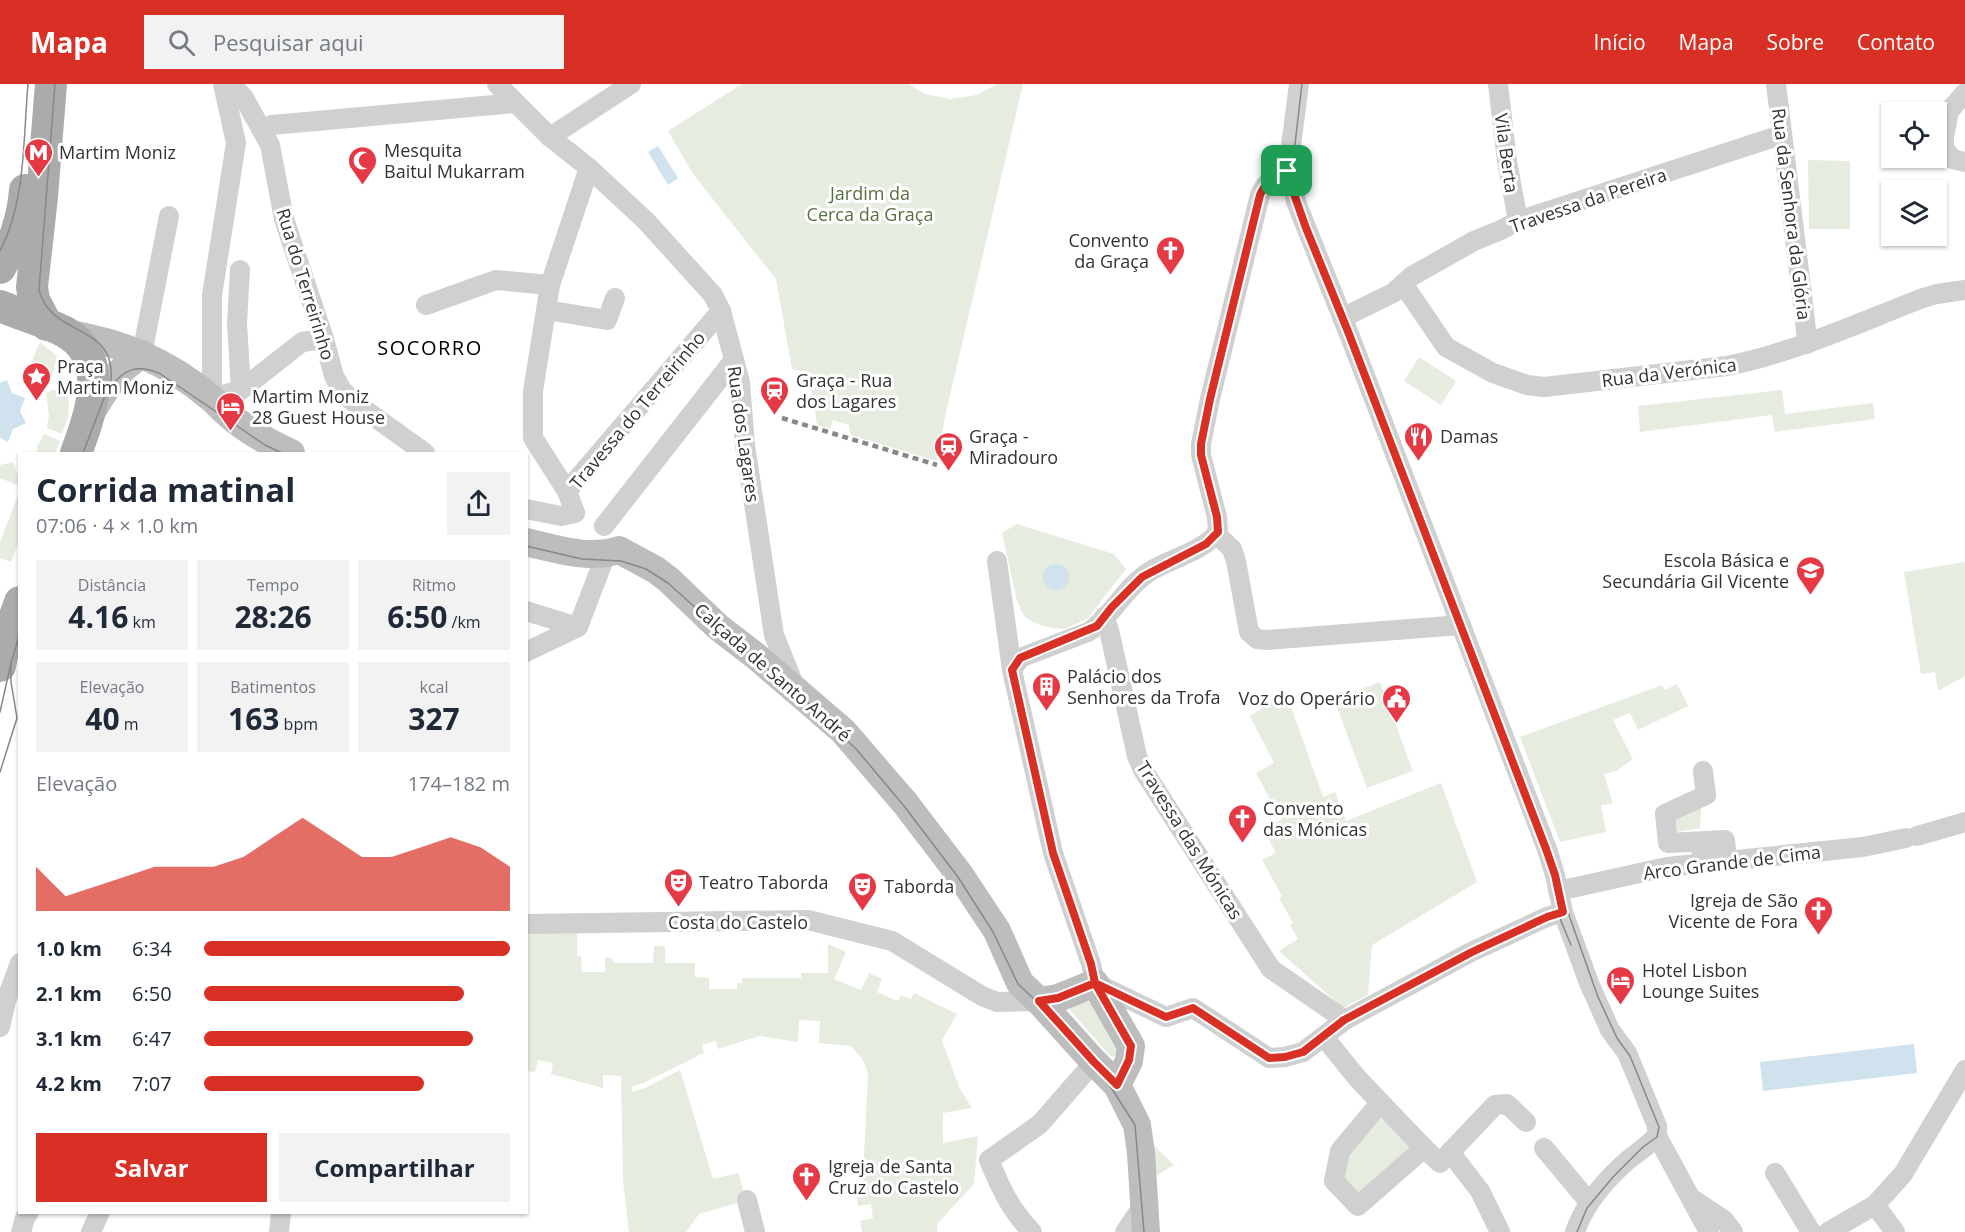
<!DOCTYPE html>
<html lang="pt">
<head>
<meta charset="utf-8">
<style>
	body { margin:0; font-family:"Open Sans",sans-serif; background:#f2f2f3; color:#1f2937; height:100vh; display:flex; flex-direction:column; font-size:22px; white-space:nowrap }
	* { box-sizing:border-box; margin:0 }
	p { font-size:20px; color:#747a83 }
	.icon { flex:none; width:33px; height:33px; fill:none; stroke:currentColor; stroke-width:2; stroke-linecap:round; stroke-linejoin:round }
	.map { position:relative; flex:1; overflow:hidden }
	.panel { position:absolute; left:18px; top:368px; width:510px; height:762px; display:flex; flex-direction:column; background:#fff; border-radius:0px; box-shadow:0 2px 4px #0004 }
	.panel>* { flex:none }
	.tools { position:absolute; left:1881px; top:18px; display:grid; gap:12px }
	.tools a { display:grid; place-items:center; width:66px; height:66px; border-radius:0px; background:#fff; box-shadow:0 2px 4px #0004; font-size:30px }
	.pin { position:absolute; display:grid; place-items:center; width:51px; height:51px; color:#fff; margin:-26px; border-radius:12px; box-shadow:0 3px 9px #0006 }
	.round { display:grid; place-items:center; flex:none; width:63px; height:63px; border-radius:0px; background:#f2f2f3 }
	.head { display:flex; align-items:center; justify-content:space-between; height:102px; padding:0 18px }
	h1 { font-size:33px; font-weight:700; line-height:45px }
	.metrics { display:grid; grid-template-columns:repeat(3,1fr); gap:9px; height:102px; padding:6px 18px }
	.metrics div { display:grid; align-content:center; border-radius:0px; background:#f2f2f3; text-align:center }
	.metrics b { font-size:30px; font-weight:700 }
	.metrics small { font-size:16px; font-weight:400 }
	.metrics p { font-size:16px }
	.chart { height:168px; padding:12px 18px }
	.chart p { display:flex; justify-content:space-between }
	.chart svg { width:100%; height:108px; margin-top:6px; fill:#d93025; opacity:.7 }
	.cta { display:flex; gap:12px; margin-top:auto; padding:12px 18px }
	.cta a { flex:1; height:69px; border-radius:0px; background:#d93025; color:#fff; font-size:24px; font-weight:700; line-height:69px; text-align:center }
	.cta a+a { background:#f2f2f3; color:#1f2937 }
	ul { padding:0 18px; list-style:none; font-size:20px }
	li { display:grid; grid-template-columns:96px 72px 1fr; align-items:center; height:45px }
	li i { height:15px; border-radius:8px; background:#d93025 }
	header { display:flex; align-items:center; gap:36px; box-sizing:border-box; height:84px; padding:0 30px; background:#d93025; color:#fff }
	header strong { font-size:28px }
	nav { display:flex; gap:33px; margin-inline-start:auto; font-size:21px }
	.search { width:420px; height:54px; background:#f2f2f3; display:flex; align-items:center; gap:15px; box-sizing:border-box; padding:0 21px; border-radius:0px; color:#747a83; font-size:22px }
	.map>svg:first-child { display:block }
	.green { fill:#e6ecdf }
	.water { fill:#cfe2ee }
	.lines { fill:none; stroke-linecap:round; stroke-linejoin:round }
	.street { stroke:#d0d0d0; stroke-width:20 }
	.secondary { stroke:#bdbdbd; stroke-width:28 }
	.primary { stroke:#ababab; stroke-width:32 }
	.tram { stroke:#888; stroke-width:1.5 }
	.rail { stroke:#888; stroke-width:4.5; stroke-dasharray:6 4.5; stroke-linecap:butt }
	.route-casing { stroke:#fff; stroke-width:12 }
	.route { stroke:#d93025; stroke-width:8 }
	.labels { text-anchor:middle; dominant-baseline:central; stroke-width:6; stroke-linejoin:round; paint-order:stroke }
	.poi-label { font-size:18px; fill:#333; stroke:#fff; text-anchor:start }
	.street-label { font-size:18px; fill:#333; stroke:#fff }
	.park-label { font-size:18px; fill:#56703f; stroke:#fff }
	.neighbourhood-label { font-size:20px; letter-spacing:1.5px; fill:#000; stroke:#fff }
</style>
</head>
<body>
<header>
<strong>Mapa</strong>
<div class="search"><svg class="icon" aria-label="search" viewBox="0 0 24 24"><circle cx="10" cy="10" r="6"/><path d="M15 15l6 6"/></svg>Pesquisar aqui</div>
<nav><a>Início</a><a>Mapa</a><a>Sobre</a><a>Contato</a></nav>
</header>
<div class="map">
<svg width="1965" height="1148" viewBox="0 0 1965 1148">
	<rect width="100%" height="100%" fill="#fff"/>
	<!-- green -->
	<g class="green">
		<path d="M742,0H909L925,10L951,15L977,11L997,0H1023L946,328L937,377L850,351L849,341L833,336L830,345L817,341L809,289L792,285L776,195L693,90L668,47Z"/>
		<path d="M1808,76L1850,77V145H1809Z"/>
		<path d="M40,258L58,273L49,299L44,302L29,284Z"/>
		<path d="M1419,273L1456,297L1441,321L1404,297Z"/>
		<path d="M53,306L62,307L69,316L68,333L62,350L47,344L49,331L46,309Z"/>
		<path d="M1782,306L1785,330L1873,319L1875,335L1775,348L1772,331L1640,348L1638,322Z"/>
		<path d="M44,350L60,357L55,369H36L38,365L37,362Z"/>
		<path d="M13,378L19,394L17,401L0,394V381Z"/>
		<path d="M19,409V457L11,478L0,474V458Z"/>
		<path d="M1017,440L1114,470L1126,485L1087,535L1065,545L1051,544L1032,538L1024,532L1017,517L1002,449Z"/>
		<path d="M1965,478V592L1938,607L1935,588L1921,590L1904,488Z"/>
		<path d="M1380,598L1413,687L1367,704L1334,615Z"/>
		<path d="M1677,600L1688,622L1638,646L1630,629L1613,636L1633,675L1616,687L1604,690L1613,720L1601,721L1606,748L1560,758L1520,653L1662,601L1665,606Z"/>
		<path d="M1286,608L1323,713L1335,708L1346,737L1441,699L1477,798L1372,861L1368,911L1343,924L1279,867L1298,855L1290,841L1293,839L1279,814L1282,812L1262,776L1276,769L1264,746L1281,736L1256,689L1274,679L1250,632Z"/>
		<path d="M1701,722L1700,744L1677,748L1674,733Z"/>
		<path d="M527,847H577V872H581L582,888H605V874H612L613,879H653L654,862H665V879H695V893L709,894V905H737V899H742V894H801V889H828V860L846,868L834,895L861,906L869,889L882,895L877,908L898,917L901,911L911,915L914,909L957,930L942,956L960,1005L972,1024L943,1029V1059L978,1052L974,1100L937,1140V1148H862L860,1137L873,1134L871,1120L858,1122L856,1109L864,1107L863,1092L868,989L863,976L851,962L819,959L820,937L799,936L798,958L759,952L718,965L716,957L702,961L704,969L643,999L631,1003L633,1008L645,1004L680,986L713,1095L738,1089L747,1116L699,1130L686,1148H629L623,1097L621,992L603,991V1004L551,990L553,979L538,976L535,988L527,987Z"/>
		<path d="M1086,917L1091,919L1118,966L1117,971L1114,973L1109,971L1070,926V923Z"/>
		<path d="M1379,1029L1415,1066L1356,1115L1339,1095L1340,1073Z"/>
		<path d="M1145,1053L1174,1081L1151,1095Z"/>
	</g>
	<!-- water -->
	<g class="water">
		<path d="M658,62L678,94L668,101L648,68Z"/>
		<path d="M7,296L12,309L25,314L20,327L26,339L13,345L8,358L0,354V299Z"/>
		<circle cx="1056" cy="493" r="13"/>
		<path d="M1914,960L1917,989L1763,1007L1760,978Z"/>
	</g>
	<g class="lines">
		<!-- street -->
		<g class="street">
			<path d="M223,0L236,59L212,211V314L241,306L302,258L324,255"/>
			<path d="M231,0L244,14L270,61L284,135L324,255L334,292L342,306L351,316L425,369"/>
			<path d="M497,0L550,53L589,84L646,137L713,211L721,227L740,298L745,361L774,551L795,603"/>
			<path d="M1299,0L1291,62L1292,96L1296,118L1349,250L1547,765L1555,791L1563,828L1589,899L1610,946L1627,969L1657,1042V1052L1709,1148"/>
			<path d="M1498,0L1507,77L1518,137"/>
			<path d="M1776,0L1805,236L1807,260"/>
			<path d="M1965,9L1949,27L1944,53V64L1952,75L1965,78"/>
			<path d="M262,46L272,41L515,19"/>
			<path d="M550,53L631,0"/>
			<path d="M1291,86C1277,91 1266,96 1260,111L1210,315L1201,360V371L1217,433L1218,448C1201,469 1171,474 1149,488C1125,503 1110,535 1088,548L1020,574L1012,586L1053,769L1091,880L1095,899L1166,933L1193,924L1269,974L1285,973L1303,968L1345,936L1471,868L1547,833L1563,828"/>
			<path d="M240,186L237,239L241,306"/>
			<path d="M1403,200L1446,263L1493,289L1527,301L1544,303L1727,282C1796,268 1858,239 1923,214L1937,210L1965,206"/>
			<path d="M426,221L496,196L550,201"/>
			<path d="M547,226L607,236L615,214"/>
			<path d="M1342,234L1393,209L1412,192L1474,157L1501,146L1518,137L1781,51"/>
			<path d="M142,270L169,132"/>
			<path d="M567,407L721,227"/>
			<path d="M526,425L561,432L575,429"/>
			<path d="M575,429L567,407L533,354V307L550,201L589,84"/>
			<path d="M604,442L734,276"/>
			<path d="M1216,450L1232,465L1236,477L1249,548L1257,555L1267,556L1461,541"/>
			<path d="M997,477L1012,586"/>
			<path d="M526,527L578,543"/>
			<path d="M1104,533L1109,546L1137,672L1143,686L1271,885L1345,936"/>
			<path d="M526,568L578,543L606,470"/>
			<path d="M1917,752L1965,738"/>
			<path d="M1701,767L1726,765L1725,756L1668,759L1665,730L1706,711L1703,687"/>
			<path d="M1558,807L1667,783L1863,763L1906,754"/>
			<path d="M526,840L808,836L892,857L982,912L997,918L1039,917"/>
			<path d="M0,943L6,917L20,879"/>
			<path d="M1324,953L1358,995L1424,1064L1358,1122L1334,1097L1340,1067L1380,1019"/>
			<path d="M1424,1064L1440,1079L1495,1021L1507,1020L1526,1038"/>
			<path d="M1544,1064L1589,1118"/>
			<path d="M1450,1068L1480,1107L1500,1148"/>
			<path d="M1775,1089L1811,1148"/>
			<path d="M747,1116L755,1148"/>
			<path d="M1694,1116L1724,1136L1733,1148"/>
			<path d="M1875,1121L1895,1148"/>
			<path d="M21,1148L25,1134L29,1128"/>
			<path d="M91,1148L100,1128"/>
			<path d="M279,1148L281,1128"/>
			<path d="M1032,1148C1010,1125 1001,1105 989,1076L1040,1040L1094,978"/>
			<path d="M1125,1148L1144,1120"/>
			<path d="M1575,1148C1585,1119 1605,1096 1628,1076C1638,1068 1649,1061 1657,1052"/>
			<path d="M1828,1148L1875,1121L1903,1090L1965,986"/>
		</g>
		<!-- secondary -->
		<g class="secondary">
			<path d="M65,249C121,258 167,277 211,314C217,319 222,325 228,330C246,346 269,359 291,369"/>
			<path d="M89,332C107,303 113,290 142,270"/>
			<path d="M526,458C557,465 588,476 619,466L656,486L669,496L718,543L757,573L843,647L905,719L960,791L997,847L1020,899L1039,917L1094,978L1117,1001L1137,1041L1141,1069L1146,1148"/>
			<path d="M1039,917L1058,914L1095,899L1131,962L1129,977L1117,1001"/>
		</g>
		<!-- primary -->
		<g class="primary">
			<path d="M0,184C14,161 23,132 25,106"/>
			<path d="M0,222C21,231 44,237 65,248C111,274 91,330 76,369"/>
			<path d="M47,241L34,216L32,203L42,113L51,0"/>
			<path d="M0,582L3,566L20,518"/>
		</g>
		<!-- tram -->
		<g class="tram">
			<path d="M55,0L39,206C52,255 116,238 111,296L83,369"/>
			<path d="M1302,0L1295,60L1296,102L1345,233L1353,249L1550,764L1570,834L1598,913L1617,954L1630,972L1659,1043L1657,1053L1643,1063L1613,1093L1587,1124L1577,1148"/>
			<path d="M0,167C26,117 23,56 28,0"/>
			<path d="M110,303C125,285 136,280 159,289L265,361L282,369"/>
			<path d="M526,462L582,475L621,477L646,485L668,499L719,545L797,608L857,666L904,722L958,793L993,848L1018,900L1045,925L1093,979L1112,1005L1135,1041L1144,1148"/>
			<path d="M0,628L11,579L20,549"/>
			<path d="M0,688L17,634L11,598V579"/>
			<path d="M1557,815L1561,837L1571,861"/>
		</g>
		<!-- rail -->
		<path class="rail" d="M782,334L937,381"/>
	</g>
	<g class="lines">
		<defs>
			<path id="route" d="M1287,87C1274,93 1266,97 1260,111L1210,315L1201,360V371L1217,433L1218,448L1206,460L1142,493L1112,523L1097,542L1020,574L1012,586L1053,769L1091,880L1095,899L1058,914L1039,917L1094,978L1117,1001L1129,976L1131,962L1095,899L1166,933L1193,924L1269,974L1285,973L1303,968L1344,936L1472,868L1547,833L1563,828L1555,791L1546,765L1349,250L1306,144L1294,110L1291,86L1287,87"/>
		</defs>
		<!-- route casing -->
		<use href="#route" class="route-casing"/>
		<!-- route -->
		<use href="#route" class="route"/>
	</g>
	<!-- icons -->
	<defs>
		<symbol id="metro-pin" viewBox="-11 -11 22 30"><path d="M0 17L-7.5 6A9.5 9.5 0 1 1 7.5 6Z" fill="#e63946" stroke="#fff"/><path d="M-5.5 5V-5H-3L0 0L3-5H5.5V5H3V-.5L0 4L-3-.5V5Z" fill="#fff"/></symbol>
		<symbol id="mosque-pin" viewBox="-11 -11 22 30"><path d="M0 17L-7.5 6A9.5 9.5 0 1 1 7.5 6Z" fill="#e63946" stroke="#fff"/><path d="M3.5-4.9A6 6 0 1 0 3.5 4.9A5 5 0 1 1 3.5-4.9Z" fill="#fff"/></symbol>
		<symbol id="church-pin" viewBox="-11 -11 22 30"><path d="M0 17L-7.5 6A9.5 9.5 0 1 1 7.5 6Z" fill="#e63946" stroke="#fff"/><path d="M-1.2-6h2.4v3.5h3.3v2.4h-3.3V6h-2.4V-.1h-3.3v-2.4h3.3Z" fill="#fff"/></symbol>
		<symbol id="sight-pin" viewBox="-11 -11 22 30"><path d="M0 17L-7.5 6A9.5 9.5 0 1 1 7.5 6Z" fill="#e63946" stroke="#fff"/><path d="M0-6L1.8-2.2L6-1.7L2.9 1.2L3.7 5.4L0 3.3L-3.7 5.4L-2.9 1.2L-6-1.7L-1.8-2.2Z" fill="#fff"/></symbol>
		<symbol id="station-pin" viewBox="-11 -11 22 30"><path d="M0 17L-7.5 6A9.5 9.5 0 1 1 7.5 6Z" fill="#e63946" stroke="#fff"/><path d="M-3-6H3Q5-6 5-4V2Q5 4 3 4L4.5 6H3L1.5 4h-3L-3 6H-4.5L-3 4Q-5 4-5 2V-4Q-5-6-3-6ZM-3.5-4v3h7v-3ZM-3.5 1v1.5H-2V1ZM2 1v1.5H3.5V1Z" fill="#fff"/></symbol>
		<symbol id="hotel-pin" viewBox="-11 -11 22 30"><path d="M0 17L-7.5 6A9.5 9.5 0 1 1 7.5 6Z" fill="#e63946" stroke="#fff"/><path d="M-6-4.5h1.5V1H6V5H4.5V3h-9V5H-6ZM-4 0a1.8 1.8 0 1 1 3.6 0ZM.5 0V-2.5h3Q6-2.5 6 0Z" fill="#fff"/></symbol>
		<symbol id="restaurant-pin" viewBox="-11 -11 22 30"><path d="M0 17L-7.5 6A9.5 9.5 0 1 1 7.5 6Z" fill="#e63946" stroke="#fff"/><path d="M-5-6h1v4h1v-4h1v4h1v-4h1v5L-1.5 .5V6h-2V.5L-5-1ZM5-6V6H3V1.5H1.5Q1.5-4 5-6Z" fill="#fff"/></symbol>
		<symbol id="school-pin" viewBox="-11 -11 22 30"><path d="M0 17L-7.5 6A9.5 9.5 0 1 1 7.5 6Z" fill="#e63946" stroke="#fff"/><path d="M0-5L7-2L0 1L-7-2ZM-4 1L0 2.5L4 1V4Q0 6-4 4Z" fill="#fff"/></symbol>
		<symbol id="building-pin" viewBox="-11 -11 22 30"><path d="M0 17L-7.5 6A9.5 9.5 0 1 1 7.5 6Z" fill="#e63946" stroke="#fff"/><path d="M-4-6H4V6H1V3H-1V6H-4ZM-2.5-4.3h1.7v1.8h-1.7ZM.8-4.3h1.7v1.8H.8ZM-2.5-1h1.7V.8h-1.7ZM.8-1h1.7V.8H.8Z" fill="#fff"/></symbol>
		<symbol id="civic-pin" viewBox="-11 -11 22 30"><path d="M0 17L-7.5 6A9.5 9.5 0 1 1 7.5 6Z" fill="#e63946" stroke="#fff"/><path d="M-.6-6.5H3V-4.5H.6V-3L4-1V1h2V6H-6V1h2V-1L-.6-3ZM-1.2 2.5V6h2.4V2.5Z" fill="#fff"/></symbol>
		<symbol id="theatre-pin" viewBox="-11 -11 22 30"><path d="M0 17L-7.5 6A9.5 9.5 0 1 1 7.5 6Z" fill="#e63946" stroke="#fff"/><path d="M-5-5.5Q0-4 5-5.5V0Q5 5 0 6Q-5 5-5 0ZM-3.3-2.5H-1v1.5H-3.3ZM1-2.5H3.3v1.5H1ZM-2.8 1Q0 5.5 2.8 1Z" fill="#fff"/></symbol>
	</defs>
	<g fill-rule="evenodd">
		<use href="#metro-pin" x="22" y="52" width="33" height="45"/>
		<use href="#mosque-pin" x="346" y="60" width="33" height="45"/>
		<use href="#church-pin" x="1154" y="150" width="33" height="45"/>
		<use href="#sight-pin" x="20" y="276" width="33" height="45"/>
		<use href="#station-pin" x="758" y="290" width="33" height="45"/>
		<use href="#hotel-pin" x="214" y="306" width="33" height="45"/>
		<use href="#restaurant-pin" x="1402" y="336" width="33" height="45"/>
		<use href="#station-pin" x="932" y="346" width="33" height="45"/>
		<use href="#school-pin" x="1794" y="470" width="33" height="45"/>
		<use href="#building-pin" x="1030" y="586" width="33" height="45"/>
		<use href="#civic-pin" x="1380" y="598" width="33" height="45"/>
		<use href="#church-pin" x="1226" y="718" width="33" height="45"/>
		<use href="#theatre-pin" x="662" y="782" width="33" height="45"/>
		<use href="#theatre-pin" x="846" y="786" width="33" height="45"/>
		<use href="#church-pin" x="1802" y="810" width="33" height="45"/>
		<use href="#hotel-pin" x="1604" y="880" width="33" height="45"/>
		<use href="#church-pin" x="790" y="1076" width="33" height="45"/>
	</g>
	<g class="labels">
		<!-- poi labels -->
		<g class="poi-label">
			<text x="384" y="66">Mesquita<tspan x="384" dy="21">Baitul Mukarram</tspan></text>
			<text x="59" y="68">Martim Moniz</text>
			<text x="1149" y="156" text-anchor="end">Convento<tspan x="1149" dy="21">da Graça</tspan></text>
			<text x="57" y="282">Praça<tspan x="57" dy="21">Martim Moniz</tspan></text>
			<text x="796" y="296">Graça - Rua<tspan x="796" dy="21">dos Lagares</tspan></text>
			<text x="252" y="312">Martim Moniz<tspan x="252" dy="21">28 Guest House</tspan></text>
			<text x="969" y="352">Graça -<tspan x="969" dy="21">Miradouro</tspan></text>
			<text x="1440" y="352">Damas</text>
			<text x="1789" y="476" text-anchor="end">Escola Básica e<tspan x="1789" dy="21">Secundária Gil Vicente</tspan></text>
			<text x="1067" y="592">Palácio dos<tspan x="1067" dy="21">Senhores da Trofa</tspan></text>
			<text x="1375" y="614" text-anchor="end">Voz do Operário</text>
			<text x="1263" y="724">Convento<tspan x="1263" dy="21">das Mónicas</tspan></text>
			<text x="699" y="798">Teatro Taborda</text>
			<text x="884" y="802">Taborda</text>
			<text x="1798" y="816" text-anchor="end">Igreja de São<tspan x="1798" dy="21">Vicente de Fora</tspan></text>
			<text x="1642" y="886">Hotel Lisbon<tspan x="1642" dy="21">Lounge Suites</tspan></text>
			<text x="828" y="1082">Igreja de Santa<tspan x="828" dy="21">Cruz do Castelo</tspan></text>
		</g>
		<!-- street labels -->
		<g class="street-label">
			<text transform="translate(1507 69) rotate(82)">Vila Berta</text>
			<text transform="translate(1588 116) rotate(-19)">Travessa da Pereira</text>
			<text transform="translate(1792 130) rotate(83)">Rua da Senhora da Glória</text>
			<text transform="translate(306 200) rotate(73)">Rua do Terreirinho</text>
			<text transform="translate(1669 288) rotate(-7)">Rua da Verónica</text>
			<text transform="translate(637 326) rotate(-50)">Travessa do Terreirinho</text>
			<text transform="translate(744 350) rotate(82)">Rua dos Lagares</text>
			<text transform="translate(773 588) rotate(41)">Calçada de Santo André</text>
			<text transform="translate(1190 756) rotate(58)">Travessa das Mónicas</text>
			<text transform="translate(1732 778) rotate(-7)">Arco Grande de Cima</text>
			<text x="738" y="838">Costa do Castelo</text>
		</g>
		<!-- park labels -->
		<g class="park-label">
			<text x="870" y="109">Jardim da<tspan x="870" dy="21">Cerca da Graça</tspan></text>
		</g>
		<!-- neighbourhood labels -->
		<g class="neighbourhood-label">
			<text x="430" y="263">SOCORRO</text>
		</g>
	</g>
</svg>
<div class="tools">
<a><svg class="icon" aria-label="locate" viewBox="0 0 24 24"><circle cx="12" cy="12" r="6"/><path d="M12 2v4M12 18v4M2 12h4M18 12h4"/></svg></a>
<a><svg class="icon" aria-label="layers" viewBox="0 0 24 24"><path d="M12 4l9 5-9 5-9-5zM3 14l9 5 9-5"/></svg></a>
</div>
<div class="pin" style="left:1287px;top:87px;background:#1e9e55"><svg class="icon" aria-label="arrive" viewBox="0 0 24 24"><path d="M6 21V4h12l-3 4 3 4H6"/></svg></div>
<section class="panel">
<div class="head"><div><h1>Corrida matinal</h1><p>07:06 · 4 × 1.0 km</p></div><a class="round"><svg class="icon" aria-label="share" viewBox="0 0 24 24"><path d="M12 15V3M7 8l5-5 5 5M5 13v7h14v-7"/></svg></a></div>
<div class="metrics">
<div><p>Distância</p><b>4.16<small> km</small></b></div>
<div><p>Tempo</p><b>28:26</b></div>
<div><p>Ritmo</p><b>6:50<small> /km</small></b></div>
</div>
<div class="metrics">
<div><p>Elevação</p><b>40<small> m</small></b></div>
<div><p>Batimentos</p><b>163<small> bpm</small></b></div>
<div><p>kcal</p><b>327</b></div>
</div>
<div class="chart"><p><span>Elevação</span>174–182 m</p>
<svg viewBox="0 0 160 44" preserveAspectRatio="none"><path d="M0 44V26L10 38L20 34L30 30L40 26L50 26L60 26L70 22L80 14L90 6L100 14L110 22L120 22L130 18L140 14L150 18L160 26V44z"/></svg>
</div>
<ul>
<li><b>1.0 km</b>6:34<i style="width:100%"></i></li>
<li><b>2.1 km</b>6:50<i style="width:85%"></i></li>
<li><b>3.1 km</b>6:47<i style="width:88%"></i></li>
<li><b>4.2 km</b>7:07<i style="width:72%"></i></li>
</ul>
<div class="cta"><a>Salvar</a><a>Compartilhar</a></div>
</section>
</div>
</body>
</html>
